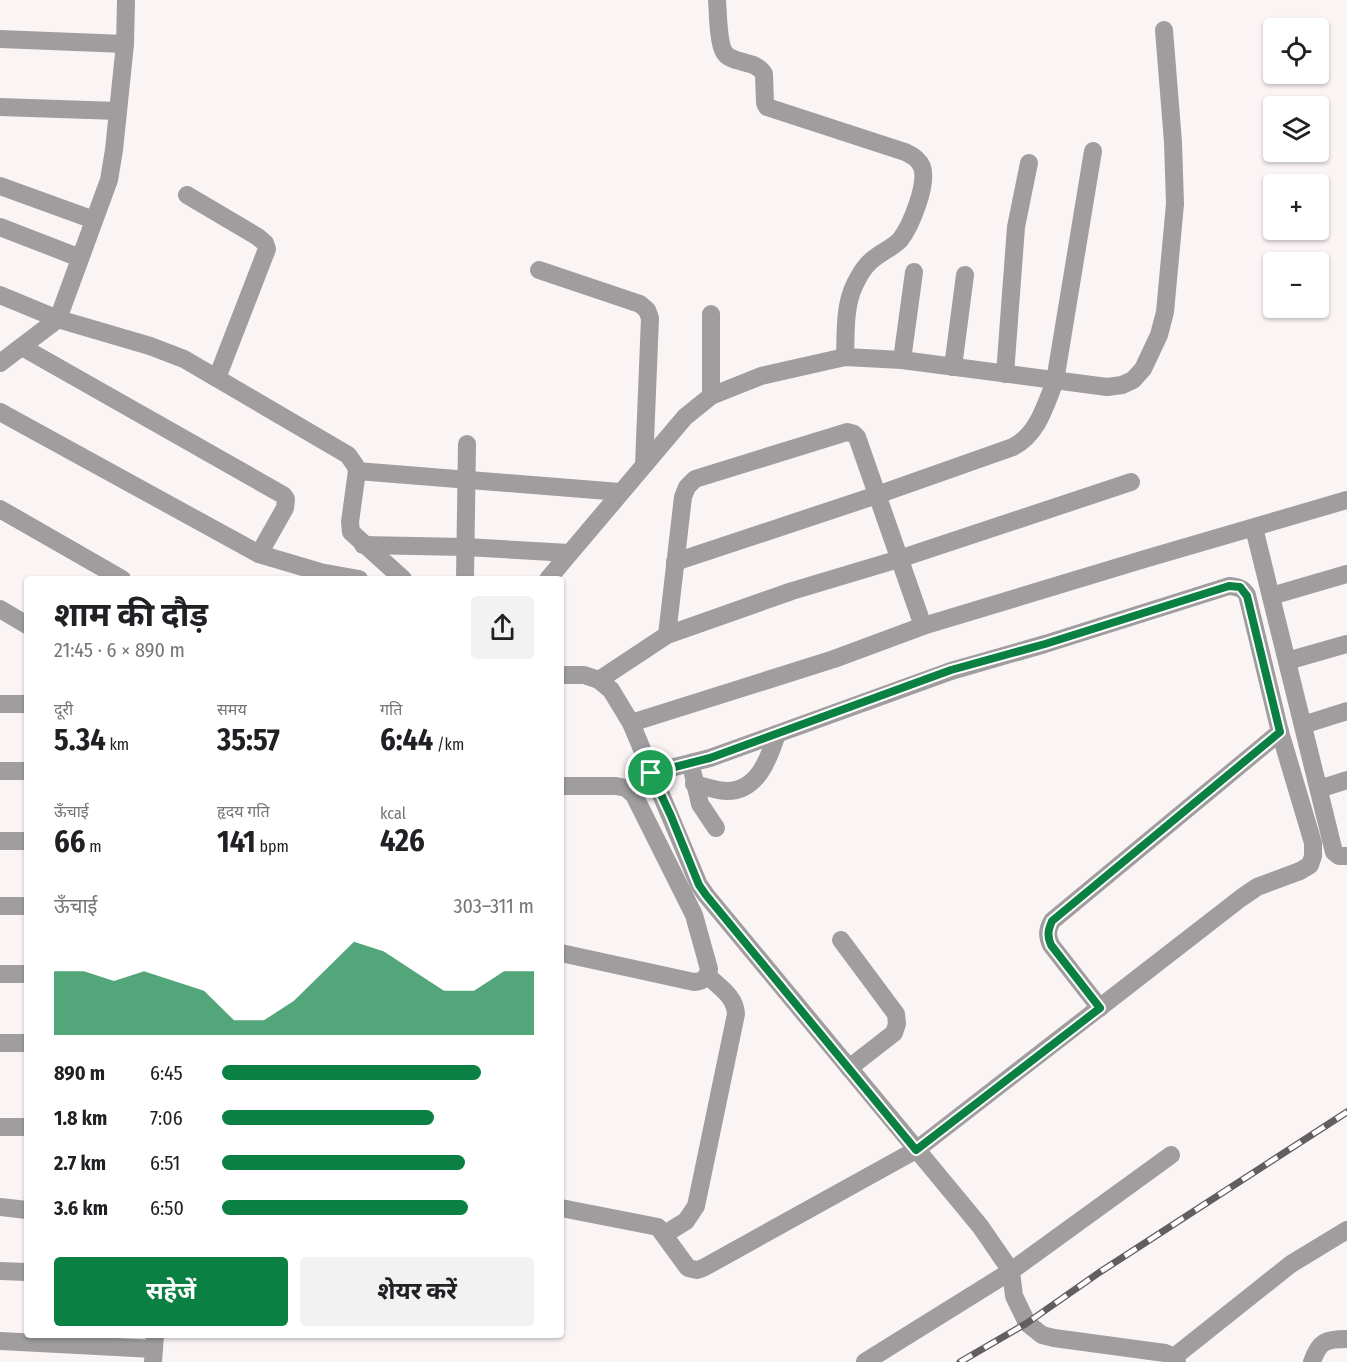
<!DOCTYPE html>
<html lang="hi">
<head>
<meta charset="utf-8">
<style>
	body { margin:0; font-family:"Fira Sans Condensed","Noto Sans Devanagari",sans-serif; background:#f2f2f2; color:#202124; height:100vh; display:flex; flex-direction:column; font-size:22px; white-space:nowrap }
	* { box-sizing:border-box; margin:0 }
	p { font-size:20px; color:#757577 }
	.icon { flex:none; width:33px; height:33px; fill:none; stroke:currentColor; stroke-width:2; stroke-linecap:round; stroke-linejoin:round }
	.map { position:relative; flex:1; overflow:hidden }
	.details { position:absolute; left:24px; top:576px; width:540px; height:762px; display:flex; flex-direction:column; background:#fff; border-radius:6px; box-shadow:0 2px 4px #0004 }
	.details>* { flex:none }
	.buttons { position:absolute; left:1263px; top:18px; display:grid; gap:12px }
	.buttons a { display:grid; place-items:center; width:66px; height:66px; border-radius:6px; background:#fff; box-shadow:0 2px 4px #0004; font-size:30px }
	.pin { position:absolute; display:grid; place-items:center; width:51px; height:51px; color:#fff; margin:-26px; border:3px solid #fff; border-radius:50%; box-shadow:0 2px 6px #0007 }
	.round { display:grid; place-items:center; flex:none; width:63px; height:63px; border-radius:6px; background:#f2f2f2 }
	.overview { display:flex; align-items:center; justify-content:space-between; height:102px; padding:0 30px }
	h1 { font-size:33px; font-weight:700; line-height:45px }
	.metrics { display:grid; grid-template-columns:repeat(3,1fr); gap:9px; height:102px; padding:6px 30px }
	.metrics div { display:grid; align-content:center }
	.metrics b { font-size:30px; font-weight:700 }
	.metrics small { font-size:16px; font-weight:400 }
	.metrics p { font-size:16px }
	.chart { height:168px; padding:12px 30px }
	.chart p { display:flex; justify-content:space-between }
	.chart svg { width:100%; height:108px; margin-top:6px; fill:#0b8043; opacity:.7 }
	.primary-button { display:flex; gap:12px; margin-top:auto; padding:12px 30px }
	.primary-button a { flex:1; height:69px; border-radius:6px; background:#0b8043; color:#fff; font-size:24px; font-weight:700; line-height:69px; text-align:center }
	.primary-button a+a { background:#f2f2f2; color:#202124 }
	ul { padding:0 30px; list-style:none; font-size:20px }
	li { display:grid; grid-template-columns:96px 72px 1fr; align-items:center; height:45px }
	li i { height:15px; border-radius:8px; background:#0b8043 }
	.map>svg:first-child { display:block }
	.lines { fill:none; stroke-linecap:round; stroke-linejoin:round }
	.minor { stroke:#9f9d9d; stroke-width:18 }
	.rail-casing { stroke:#625e5f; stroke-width:7 }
	.rail { stroke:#fff; stroke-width:4.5; stroke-dasharray:14; stroke-linecap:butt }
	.route-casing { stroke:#fff; stroke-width:12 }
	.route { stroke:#0b8043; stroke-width:8 }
</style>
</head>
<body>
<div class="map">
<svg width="1347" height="1362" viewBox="0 0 1347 1362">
	<rect width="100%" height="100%" fill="#fbf4f5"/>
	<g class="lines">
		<!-- minor -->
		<g class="minor">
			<path d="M717,0C718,12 718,42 724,52C732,65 756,59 764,74L765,103L767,107L905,152C912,155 919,159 922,167C928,184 911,226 900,240C890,250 876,254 867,265C862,270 858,278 855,284C844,306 846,333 845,357"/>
			<path d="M0,39L125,44"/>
			<path d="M0,107L118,111"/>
			<path d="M0,186L94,220"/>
			<path d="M187,195L258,237L265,243L267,249L217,378"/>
			<path d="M0,227L80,258"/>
			<path d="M539,270L640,304L647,310L650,318L644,465"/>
			<path d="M0,295L58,319L150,346L184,359L348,455L355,465L357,471L350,522L351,532L403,579"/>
			<path d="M711,314V396"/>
			<path d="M22,347L283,495L286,499L285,508L259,554"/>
			<path d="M902,360L914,272"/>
			<path d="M0,363L58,319L109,180L114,150L125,44L126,0"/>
			<path d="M953,367L965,275"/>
			<path d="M1005,374L1016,227L1029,163"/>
			<path d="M0,412L259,554L320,572L359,579"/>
			<path d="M357,471L620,492"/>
			<path d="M0,509L122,579"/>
			<path d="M1254,528L1334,852L1339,856H1347"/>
			<path d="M363,545L465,547L569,553"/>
			<path d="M675,562L877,495L1013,447C1038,434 1045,406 1055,381L1093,151"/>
			<path d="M465,579L467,444"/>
			<path d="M548,579L685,417L711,396L761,376L845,357L902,360L1107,387L1122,385L1133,380L1143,369L1159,335L1165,312L1175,204L1173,142L1164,30"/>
			<path d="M1271,596L1347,574"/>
			<path d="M0,609L27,625"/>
			<path d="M667,635L683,497L687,487L695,479L847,432L854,434L857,437L923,626"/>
			<path d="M1287,661L1347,644"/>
			<path d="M561,675H584L599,680L611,690L631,723L699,885L706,895L980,1226L1011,1271L1014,1296L1027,1323L1042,1335L1054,1338L1165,1353L1174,1357L1177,1362"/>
			<path d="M599,680L667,635L792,591L899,559L1131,482"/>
			<path d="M0,704H27"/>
			<path d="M631,723L834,659L923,626L1148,558L1347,500"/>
			<path d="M1303,725L1347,711"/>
			<path d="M0,771H27"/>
			<path d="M693,774L700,804L716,828"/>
			<path d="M694,784C705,786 716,791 727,791C758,791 769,758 777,734"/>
			<path d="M561,786H616L626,788L634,795L694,915L709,969C707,978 704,981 694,982L561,953"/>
			<path d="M1319,789L1347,780"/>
			<path d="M0,841H27"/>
			<path d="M0,906H27"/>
			<path d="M841,940L896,1014L897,1024L894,1033L849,1068"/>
			<path d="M0,974H27"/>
			<path d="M1100,1008L1051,945C1047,936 1047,930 1052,921L1280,732"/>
			<path d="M0,1043H27"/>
			<path d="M0,1127H27"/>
			<path d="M0,1207L27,1210"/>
			<path d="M561,1208L658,1227L688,1268L697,1270L703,1268L916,1150L1241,898L1257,887L1300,871L1310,865L1313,856V843L1280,732L1247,595C1243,588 1238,587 1229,586L1045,644L951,671L710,758L651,773"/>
			<path d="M665,1234L686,1221L696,1206L736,1014C735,996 720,988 708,976"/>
			<path d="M0,1271L27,1272"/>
			<path d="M0,1341L154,1349"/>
			<path d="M1174,1357L1291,1264L1347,1230"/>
			<path d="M153,1362L155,1335"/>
			<path d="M865,1362L1011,1271L1171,1155"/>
			<path d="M1312,1362C1319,1341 1326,1339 1347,1339"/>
		</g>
		<defs>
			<path id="rail" d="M960,1362L1027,1323L1100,1272L1347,1112"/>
		</defs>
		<!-- rail casing -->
		<use href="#rail" class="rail-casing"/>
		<!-- rail -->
		<use href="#rail" class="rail"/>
	</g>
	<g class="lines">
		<defs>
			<path id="route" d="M1229,586L1240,587L1247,596L1280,732L1052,921C1048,930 1047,936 1051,945L1100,1008L916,1150L706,895L699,885L671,816L651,773L710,758L951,670L1045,644Z"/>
		</defs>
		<!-- route casing -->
		<use href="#route" class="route-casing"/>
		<!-- route -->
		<use href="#route" class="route"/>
	</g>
</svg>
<div class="buttons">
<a><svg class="icon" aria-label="locate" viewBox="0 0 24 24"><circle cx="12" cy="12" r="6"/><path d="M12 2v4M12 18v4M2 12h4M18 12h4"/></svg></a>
<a><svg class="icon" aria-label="layers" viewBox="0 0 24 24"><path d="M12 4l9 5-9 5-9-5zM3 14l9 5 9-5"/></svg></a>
<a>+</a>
<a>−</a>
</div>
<div class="pin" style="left:651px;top:773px;background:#1e9e55"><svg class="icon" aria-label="arrive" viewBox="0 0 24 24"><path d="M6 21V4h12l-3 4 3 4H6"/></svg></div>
<section class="details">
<div class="overview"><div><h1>शाम की दौड़</h1><p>21:45 · 6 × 890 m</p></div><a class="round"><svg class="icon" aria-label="share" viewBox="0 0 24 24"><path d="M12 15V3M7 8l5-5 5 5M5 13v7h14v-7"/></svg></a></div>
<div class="metrics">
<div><p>दूरी</p><b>5.34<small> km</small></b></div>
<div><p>समय</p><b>35:57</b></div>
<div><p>गति</p><b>6:44<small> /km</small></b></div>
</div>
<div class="metrics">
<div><p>ऊँचाई</p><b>66<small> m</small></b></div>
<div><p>हृदय गति</p><b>141<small> bpm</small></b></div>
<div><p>kcal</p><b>426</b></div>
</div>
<div class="chart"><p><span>ऊँचाई</span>303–311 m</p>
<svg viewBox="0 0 160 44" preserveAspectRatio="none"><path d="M0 44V18L10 18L20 22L30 18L40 22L50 26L60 38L70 38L80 30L90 18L100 6L110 10L120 18L130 26L140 26L150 18L160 18V44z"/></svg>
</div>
<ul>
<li><b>890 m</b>6:45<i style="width:83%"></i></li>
<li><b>1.8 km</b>7:06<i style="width:68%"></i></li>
<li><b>2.7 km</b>6:51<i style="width:78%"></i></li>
<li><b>3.6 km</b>6:50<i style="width:79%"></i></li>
</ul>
<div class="primary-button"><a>सहेजें</a><a>शेयर करें</a></div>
</section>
</div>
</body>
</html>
